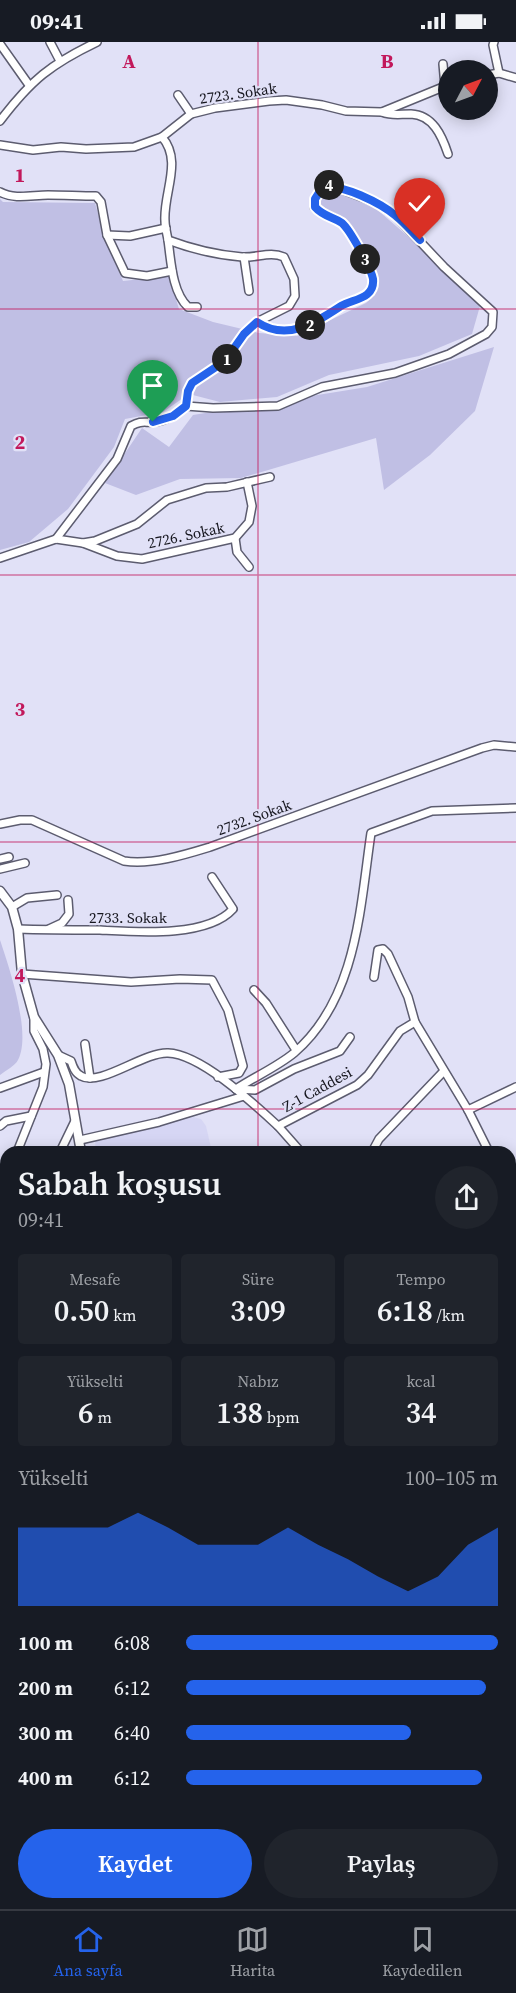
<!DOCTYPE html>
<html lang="tr">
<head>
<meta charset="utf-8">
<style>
	body { margin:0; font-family:"Source Serif 4",serif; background:#20242c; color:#f1f3f6; height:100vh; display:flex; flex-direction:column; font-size:22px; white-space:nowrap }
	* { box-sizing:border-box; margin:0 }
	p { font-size:20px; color:#9ea1a6 }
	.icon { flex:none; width:33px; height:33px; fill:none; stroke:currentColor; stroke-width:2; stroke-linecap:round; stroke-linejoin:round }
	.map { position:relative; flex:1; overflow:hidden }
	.drawer { position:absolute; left:0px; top:1104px; width:516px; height:764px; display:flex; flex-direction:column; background:#171b24; border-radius:18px 18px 0 0; box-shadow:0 3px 15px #0003 }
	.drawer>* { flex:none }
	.needle { width:39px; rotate:49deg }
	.buttons { position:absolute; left:438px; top:18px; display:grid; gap:12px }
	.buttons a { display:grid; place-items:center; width:60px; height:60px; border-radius:50%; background:#171b24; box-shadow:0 3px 15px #0003; font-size:30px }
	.pin { position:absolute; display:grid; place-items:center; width:51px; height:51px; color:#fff; margin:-62px -26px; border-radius:50% 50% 50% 0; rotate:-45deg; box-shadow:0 0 6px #0007 }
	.pin .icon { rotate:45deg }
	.km { position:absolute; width:30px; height:30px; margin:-15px; border-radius:50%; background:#222; color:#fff; font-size:16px; line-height:30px; text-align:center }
	.round { display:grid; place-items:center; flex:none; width:63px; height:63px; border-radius:32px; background:#20242c }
	.overview { display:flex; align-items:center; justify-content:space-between; height:102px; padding:0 18px }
	h1 { font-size:33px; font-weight:600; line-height:45px }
	.stats { display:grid; grid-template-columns:repeat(3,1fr); gap:9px; height:102px; padding:6px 18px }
	.stats div { display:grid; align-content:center; border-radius:6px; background:#20242c; text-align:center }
	.stats b { font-size:30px; font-weight:600 }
	.stats small { font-size:16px; font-weight:400 }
	.stats p { font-size:16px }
	.chart { height:168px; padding:12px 18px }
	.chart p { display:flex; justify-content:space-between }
	.chart svg { width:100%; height:108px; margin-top:6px; fill:#2563eb; opacity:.7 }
	.action { display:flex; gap:12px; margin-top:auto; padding:12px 18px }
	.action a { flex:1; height:69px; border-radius:36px; background:#2563eb; color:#fff; font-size:24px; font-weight:600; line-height:69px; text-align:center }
	.action a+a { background:#20242c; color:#f1f3f6 }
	ul { padding:0 18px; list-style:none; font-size:20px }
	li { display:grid; grid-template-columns:96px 72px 1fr; align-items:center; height:45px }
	li i { height:15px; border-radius:8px; background:#2563eb }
	.status { display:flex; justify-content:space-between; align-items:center; height:42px; padding:0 30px; background:#171b24; direction:ltr }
	.status svg { height:16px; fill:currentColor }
	.tabs { display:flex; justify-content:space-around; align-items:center; height:84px; border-top:2px solid #363941; background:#171b24; font-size:16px; color:#9ea1a6 }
	.tabs a { display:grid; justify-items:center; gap:3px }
	.tabs .on { color:#2563eb }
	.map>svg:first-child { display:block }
	.built { fill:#d6d6f4 }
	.green { fill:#c0bfe4 }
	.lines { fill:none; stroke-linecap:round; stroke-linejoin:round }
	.stream { stroke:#9a99c7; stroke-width:2 }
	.canal { stroke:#9a99c7; stroke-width:8 }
	.minor-casing { stroke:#5c5c6f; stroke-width:10 }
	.major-casing { stroke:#5c5c6f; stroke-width:11 }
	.minor { stroke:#fff; stroke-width:7 }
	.major { stroke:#fff; stroke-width:8 }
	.route-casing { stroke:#fff; stroke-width:12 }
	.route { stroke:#2563eb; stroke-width:8 }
	.grid { fill:none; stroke:#c2185b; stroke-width:1.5; stroke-opacity:0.55 }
	.labels { text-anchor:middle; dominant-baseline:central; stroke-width:4.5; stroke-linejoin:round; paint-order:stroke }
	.street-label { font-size:15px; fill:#16161e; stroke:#e1e1f7 }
	.grid-label { font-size:20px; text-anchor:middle; font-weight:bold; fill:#c2185b; stroke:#e1e1f7; stroke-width:4.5; stroke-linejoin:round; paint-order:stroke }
</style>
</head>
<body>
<div class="status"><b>09:41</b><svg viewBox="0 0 49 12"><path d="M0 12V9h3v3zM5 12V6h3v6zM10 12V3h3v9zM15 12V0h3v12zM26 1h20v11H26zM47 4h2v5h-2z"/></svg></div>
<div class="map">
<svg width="516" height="1867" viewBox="0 0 516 1867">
	<rect width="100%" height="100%" fill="#e1e1f7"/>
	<!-- built -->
	<path class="built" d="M193,1075L201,1077L206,1084L212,1110H96L95,1099L100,1096Z"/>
	<!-- green -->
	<g class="green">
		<path d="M329,148L373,164L412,198L480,264L472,292L419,314L329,333L277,355L220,360L189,352L163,370L125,377L114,405L68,467L29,500L0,508V157L3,160L95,161L106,200L123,239L169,234L179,267L213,280L259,291L297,294L366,261L375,253L379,236L346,178L324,169L320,160L323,152Z"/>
		<path d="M494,305L475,369L430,413L384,448L376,396L241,436L180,437L136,453L105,441L142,386L169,405L193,373L367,345Z"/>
		<path d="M0,898C9,925 32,992 18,1018C15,1024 5,1029 0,1033Z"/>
		<path d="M0,1225L6,1230V1285L0,1282Z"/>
		<path d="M0,1331H6V1431L0,1432Z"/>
		<path d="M516,1552V1867H428L429,1862H510V1554Z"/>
	</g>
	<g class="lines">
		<!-- stream -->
		<g class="stream">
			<path d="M0,1619L6,1622"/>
			<path d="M238,1862L244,1867"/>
		</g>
		<!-- canal -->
		<path class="canal" d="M87,1867L93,1862"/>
		<defs>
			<g id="minor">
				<path d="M50,0L60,19"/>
				<path d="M494,0L493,3L499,31"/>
				<path d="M0,2L29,43"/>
				<path d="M443,22L445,44"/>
				<path d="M488,33L499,31L516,36"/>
				<path d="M178,53L191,72"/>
				<path d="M382,70C392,74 399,72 411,72C433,73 442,94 448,112"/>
				<path d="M0,79C31,38 51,22 97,0"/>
				<path d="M0,103L33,108L61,105L86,107L134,105L162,95L191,72L215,66L269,59L286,58L322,63L346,69L382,70L448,43"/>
				<path d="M0,150C15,158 32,153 48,153C64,153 80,154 96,154L101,160L107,193L125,231L147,234L172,229"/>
				<path d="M107,193L130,194L166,186"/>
				<path d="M168,198C171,219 172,250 188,265H197"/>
				<path d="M244,215L249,249"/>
				<path d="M186,364L213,366L278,364L322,345L395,331L449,312L486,292L492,285L493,270L444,225L395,173L375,160L330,143L322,146L315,157L314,165C324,174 333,174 342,181C350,188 371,226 373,237C375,257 353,257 341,264C315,281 287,300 257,280"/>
				<path d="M235,496L237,510L249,525"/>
				<path d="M56,497L117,417L131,384C142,378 144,381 155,380C167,379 177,371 186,364L188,349L192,341L225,319L244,292L257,280L289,264L295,254L294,237L284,215C270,209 257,216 242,215C217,213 192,207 168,198C167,192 165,185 165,179C163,151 183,119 162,95"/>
				<path d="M83,501L117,514L142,517L235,496L249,480L252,464L247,440"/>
				<path d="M0,516L56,497L83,501L95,499L137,482L167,458L206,446L227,445L270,435"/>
				<path d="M0,782L20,778H32L124,819C152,823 184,813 210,805L482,706L494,703L516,705"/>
				<path d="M0,817L9,815"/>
				<path d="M0,827L25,821"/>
				<path d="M12,865L27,856L57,853"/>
				<path d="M18,887C45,888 73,888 100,888C136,890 207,896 233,867L212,835"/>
				<path d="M49,887L62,881L69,872L68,858"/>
				<path d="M22,932L131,940L180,937L212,938L228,968L243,1024L239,1031L218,1035"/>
				<path d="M374,935L378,908L383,907L388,912L408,955L415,980L468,1068L489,1110"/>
				<path d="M254,948L266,961L296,1008"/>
				<path d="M85,1002L90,1036"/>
				<path d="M58,1013L71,1019C73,1025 75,1031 81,1034C100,1045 143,1010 168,1011C201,1012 254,1062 278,1084L357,1043L368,1033L400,989L415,980"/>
				<path d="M0,1046L44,1030"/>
				<path d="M236,1047C254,1035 277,1025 294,1011C357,957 360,866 371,791L432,769L516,766"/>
				<path d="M236,1047L255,1048L294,1027L340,1009L350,995"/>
				<path d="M468,1068L516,1045"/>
				<path d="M0,1084L6,1079L31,1074"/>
				<path d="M278,1084L301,1110"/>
				<path d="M80,1098L159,1080L244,1054"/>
				<path d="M17,1110L43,1045L46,1022L43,1007L34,989V975"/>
				<path d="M60,1110L75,1079"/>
				<path d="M372,1110L379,1097L443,1030"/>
				<path d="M510,1139H516"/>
				<path d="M510,1181L516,1209"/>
				<path d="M510,1237L516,1233"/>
				<path d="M510,1394L516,1399"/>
				<path d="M510,1429L516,1421"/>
				<path d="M510,1437L516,1442"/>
			</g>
			<g id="major">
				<path d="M0,849L12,865L18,887L22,932L34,975L58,1013L69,1042L81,1110"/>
				<path d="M510,1502L516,1503"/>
				<path d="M510,1527L516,1526"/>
				<path d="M510,1543L516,1541"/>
				<path d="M0,1558L6,1564"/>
				<path d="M0,1575L6,1577"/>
				<path d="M0,1586L6,1590"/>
				<path d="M0,1599L6,1601"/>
				<path d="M266,1862L275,1867"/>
				<path d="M297,1862L306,1867"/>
				<path d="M403,1867L405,1862"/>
				<path d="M417,1867L418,1862"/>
			</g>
		</defs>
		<!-- minor casing -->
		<use href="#minor" class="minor-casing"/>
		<!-- major casing -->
		<use href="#major" class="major-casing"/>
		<!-- minor -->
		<use href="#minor" class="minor"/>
		<!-- major -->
		<use href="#major" class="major"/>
	</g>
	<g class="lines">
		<defs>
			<path id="route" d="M153,380L173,374L186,364L188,349L192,341L225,319L244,292L257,280C287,300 315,281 341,264C353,257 375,257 373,237C371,226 350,188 342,181C332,174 324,175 315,165V157L322,146C340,140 382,162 396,174C405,181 412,190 420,198"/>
		</defs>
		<!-- route casing -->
		<use href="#route" class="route-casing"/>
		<!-- route -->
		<use href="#route" class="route"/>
	</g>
	<!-- grid -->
	<path class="grid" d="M258,0V1110M0,267H516M0,533H516M0,800H516M0,1067H516M0,1334H6M510,1334H516M0,1600H6M510,1600H516M258,1862V1867"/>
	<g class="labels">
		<!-- street labels -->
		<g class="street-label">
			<text transform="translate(238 51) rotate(-8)">2723. Sokak</text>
			<text transform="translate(186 493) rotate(-12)">2726. Sokak</text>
			<text transform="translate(254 775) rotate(-20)">2732. Sokak</text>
			<text x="128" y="875">2733. Sokak</text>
			<text transform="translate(317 1047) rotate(-29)">Z-1 Caddesi</text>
		</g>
	</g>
	<g class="grid-label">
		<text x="129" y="26">A</text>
		<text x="387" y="26">B</text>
		<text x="20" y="140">1</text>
		<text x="20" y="407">2</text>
		<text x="20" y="674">3</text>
		<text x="20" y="940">4</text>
	</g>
</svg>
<div class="buttons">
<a><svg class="needle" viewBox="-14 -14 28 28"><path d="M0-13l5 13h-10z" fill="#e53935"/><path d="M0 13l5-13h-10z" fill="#9ea1a6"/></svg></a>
</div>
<div class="pin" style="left:153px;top:380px;background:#1e9e55"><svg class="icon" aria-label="arrive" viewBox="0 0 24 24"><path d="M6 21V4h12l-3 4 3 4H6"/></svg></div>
<div class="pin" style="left:420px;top:198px;background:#d93025"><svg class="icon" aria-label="check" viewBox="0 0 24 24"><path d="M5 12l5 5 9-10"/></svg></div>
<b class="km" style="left:227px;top:317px">1</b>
<b class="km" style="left:310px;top:283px">2</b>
<b class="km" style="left:365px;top:217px">3</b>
<b class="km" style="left:329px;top:143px">4</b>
<section class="drawer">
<div class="overview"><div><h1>Sabah koşusu</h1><p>09:41</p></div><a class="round"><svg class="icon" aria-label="share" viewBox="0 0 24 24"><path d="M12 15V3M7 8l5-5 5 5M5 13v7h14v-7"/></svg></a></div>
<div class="stats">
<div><p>Mesafe</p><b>0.50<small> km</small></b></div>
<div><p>Süre</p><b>3:09</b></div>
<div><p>Tempo</p><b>6:18<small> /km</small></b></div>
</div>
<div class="stats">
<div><p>Yükselti</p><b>6<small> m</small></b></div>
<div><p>Nabız</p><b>138<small> bpm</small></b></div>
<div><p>kcal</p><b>34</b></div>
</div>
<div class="chart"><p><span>Yükselti</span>100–105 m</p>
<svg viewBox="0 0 160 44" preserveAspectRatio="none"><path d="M0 44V12L10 12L20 12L30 12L40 6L50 12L60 19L70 19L80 19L90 12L100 19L110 25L120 32L130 38L140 32L150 19L160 12V44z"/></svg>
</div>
<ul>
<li><b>100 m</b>6:08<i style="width:100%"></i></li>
<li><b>200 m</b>6:12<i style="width:96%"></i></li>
<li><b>300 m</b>6:40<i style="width:72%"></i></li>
<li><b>400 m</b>6:12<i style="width:95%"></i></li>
</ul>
<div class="action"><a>Kaydet</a><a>Paylaş</a></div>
</section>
</div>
<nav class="tabs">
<a class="on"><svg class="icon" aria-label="home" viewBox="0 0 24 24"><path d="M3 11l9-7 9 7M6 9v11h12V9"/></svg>Ana sayfa</a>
<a><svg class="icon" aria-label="map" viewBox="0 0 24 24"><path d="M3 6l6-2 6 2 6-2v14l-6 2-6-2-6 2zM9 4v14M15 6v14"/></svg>Harita</a>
<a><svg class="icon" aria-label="saved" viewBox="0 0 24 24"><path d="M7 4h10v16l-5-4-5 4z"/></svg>Kaydedilen</a>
</nav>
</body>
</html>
